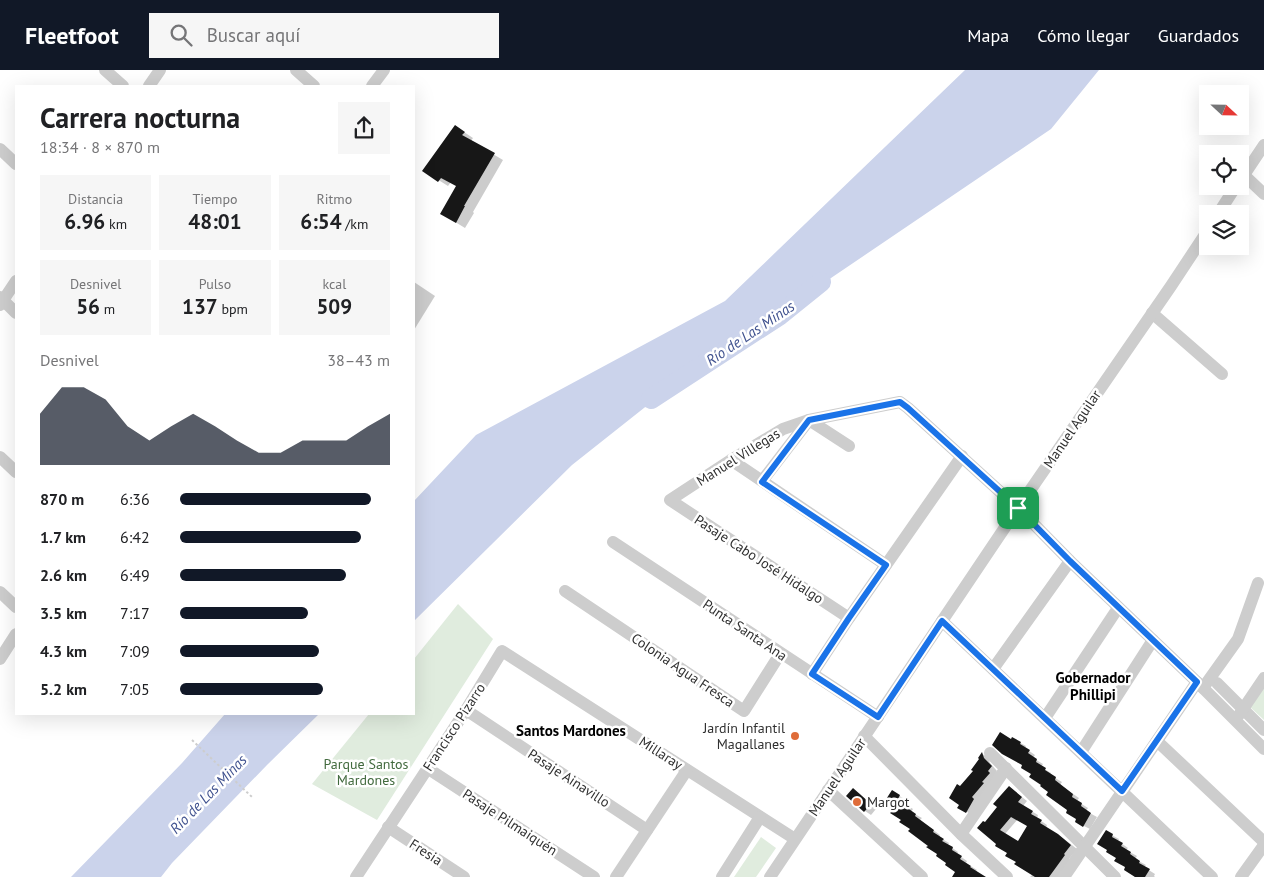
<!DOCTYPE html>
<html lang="es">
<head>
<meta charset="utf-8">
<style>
	body { margin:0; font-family:"PT Sans",sans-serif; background:#f6f6f6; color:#202124; height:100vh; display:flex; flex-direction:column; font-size:19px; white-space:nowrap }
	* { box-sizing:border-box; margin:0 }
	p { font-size:16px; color:#757577 }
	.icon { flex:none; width:28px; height:28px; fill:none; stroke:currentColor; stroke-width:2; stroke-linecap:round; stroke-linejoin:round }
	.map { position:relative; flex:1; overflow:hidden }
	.details { position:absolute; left:15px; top:15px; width:400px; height:630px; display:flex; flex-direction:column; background:#fff; border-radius:0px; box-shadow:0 5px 20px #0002 }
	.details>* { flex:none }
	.needle { width:32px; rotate:112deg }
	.buttons { position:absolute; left:1199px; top:15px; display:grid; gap:10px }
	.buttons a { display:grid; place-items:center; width:50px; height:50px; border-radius:0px; background:#fff; box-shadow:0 5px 20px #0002; font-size:25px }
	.pin { position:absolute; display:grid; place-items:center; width:42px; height:42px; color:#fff; margin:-21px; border-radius:10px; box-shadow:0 2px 8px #0006 }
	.round { display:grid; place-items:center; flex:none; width:52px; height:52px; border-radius:0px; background:#f6f6f6 }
	.summary { display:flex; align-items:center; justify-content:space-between; height:85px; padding:0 25px }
	h1 { font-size:28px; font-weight:800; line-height:38px }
	.figures { display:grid; grid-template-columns:repeat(3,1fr); gap:8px; height:85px; padding:5px 25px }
	.figures div { display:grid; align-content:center; border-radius:0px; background:#f6f6f6; text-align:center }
	.figures b { font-size:21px; font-weight:800 }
	.figures small { font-size:14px; font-weight:400 }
	.figures p { font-size:14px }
	.chart { height:140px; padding:10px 25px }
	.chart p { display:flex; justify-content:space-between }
	.chart svg { width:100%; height:90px; margin-top:5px; fill:#111827; opacity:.7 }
	ul { padding:0 25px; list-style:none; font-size:16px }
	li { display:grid; grid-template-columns:80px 60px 1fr; align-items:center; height:38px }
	li i { height:12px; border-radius:6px; background:#111827 }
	header { display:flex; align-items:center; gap:30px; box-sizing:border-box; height:70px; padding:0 25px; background:#111827; color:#fff }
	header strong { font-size:24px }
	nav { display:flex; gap:28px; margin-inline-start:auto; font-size:18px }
	.search { width:350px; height:45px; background:#f6f6f6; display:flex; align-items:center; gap:12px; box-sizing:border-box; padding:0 18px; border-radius:0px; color:#757577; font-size:19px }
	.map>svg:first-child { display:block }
	.green { fill:#e0ecde }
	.water { fill:#cbd3eb }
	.shadow { fill:#0003; fill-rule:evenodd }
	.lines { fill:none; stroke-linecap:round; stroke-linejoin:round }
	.river { stroke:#cbd3eb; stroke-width:20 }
	.building { fill:#171717; fill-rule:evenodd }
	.path { stroke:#cdcdcd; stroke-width:2; stroke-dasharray:2.5 2.5; stroke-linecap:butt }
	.minor { stroke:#cdcdcd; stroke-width:12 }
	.route-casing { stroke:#fff; stroke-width:10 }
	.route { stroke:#1a73e8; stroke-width:6 }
	.poi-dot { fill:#df6c39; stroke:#fff; stroke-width:2 }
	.labels { text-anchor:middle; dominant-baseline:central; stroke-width:5; stroke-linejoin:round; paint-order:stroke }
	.street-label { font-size:14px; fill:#303030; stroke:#fff }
	.poi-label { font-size:14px; fill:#303030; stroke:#fff; text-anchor:end }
	.park-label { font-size:14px; fill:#426a3e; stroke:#fff }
	.water-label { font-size:15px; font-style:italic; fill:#40528f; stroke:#fff }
	.neighbourhood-label { font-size:15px; font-weight:bold; fill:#000; stroke:#fff }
</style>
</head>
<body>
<header>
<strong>Fleetfoot</strong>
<div class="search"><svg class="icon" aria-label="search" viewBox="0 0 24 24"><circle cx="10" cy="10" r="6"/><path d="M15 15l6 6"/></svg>Buscar aquí</div>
<nav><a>Mapa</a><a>Cómo llegar</a><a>Guardados</a></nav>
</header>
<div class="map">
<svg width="1264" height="807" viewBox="0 0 1264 807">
	<rect width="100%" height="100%" fill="#fff"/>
	<!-- green -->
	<g class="green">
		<path d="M458,534L493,569L377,750L312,714L369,644H414V589Z"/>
		<path d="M1264,613V650L1249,636Z"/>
		<path d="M761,767L776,778L756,807H734Z"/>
	</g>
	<!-- water -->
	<g class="water">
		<path d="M965,0H1099L1051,59L673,315L572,395L414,551V431L476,365L725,231Z"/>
		<path d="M225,644H319L267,695L172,793L161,807H71L182,693Z"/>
	</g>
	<!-- shadow -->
	<g class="shadow">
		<path d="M464,62L473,68L471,71L503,90L473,142L474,143L465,158L442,144L458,116L451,112L448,116L424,101Z"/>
		<path d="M414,212L435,226L414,260Z"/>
		<path d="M1013,669L1026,676L1025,678L1035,685L1033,688L1043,694L1041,697L1051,703L1050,705L1062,712L1060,715L1079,728L1077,731L1088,738L1086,741L1097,747L1090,759L1076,752L1078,749L1024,695L1012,671Z"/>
		<path d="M982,684L988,687L990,693L997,701L972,745L959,737L961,717L974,701Z"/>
		<path d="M1010,718L1027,731L1023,736L1038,745L1037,748L1047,755L1046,758L1064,769L1077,779L1069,789L1070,790L1058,807H1030L1033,804L1017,792L1009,783L985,754L999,737ZM1018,749L1029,756L1019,772L1005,764Z"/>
		<path d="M854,720L860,724L876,739L871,745L865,741Z"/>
		<path d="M893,722L906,730L904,733L913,739L911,742L922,748L920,750L940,765L939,767L949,773L948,775L958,782L957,784L967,791L966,793L977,800L976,801L984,807H960L957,802L911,759L894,739Z"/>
		<path d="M1106,762L1119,769L1118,771L1128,778L1126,780L1137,786L1135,789L1146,795L1144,797L1155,804L1154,806L1155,807H1135L1118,788Z"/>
	</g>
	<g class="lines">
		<!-- river -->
		<path class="river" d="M651,329L780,245L821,212"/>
	</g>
	<!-- building -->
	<g class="building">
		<path d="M455,55L465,62L462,65L495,83L464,136H465L456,153L440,144L456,116L441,108L438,112L422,101Z"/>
		<path d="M1000,662L1011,669L1012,667L1021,672L1020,674L1030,680L1028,683L1037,689L1036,692L1046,698L1045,700L1056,707L1055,710L1073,724L1072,727L1082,733L1081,736L1091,743L1083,757L1075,752L1076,749L1066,743L1067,740L1046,725L1048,722L1040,716L1041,715L1029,707L1031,704L1021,698L1022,695L1002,684L992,675Z"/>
		<path d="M982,682L984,688L992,696L988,701L990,703L982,712L984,713L972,727L974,729L966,743L957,738L959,735L949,728L957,714L960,716L973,701L971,700L979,689L978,688Z"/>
		<path d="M1009,716L1022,727L1018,732L1033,741L1031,744L1042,750L1040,753L1058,764L1071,775L1064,784L1065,785L1049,807H1035L1014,794L1016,792L1005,786L1007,783L995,776L996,774L977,758L983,751L985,752L997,737L993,734ZM1011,747L1027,756L1018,771L1000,760Z"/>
		<path d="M853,718L871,734L864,742L846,726Z"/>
		<path d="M892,720L900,725L898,729L908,735L906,737L916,744L915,746L934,760L933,762L944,769L942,771L953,777L952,780L962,786L960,789L971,796L970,797L986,807H952L955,802L945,795L946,793L936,786L937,784L926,777L928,776L908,761L910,759L899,752L901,750L890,743L893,740L883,734Z"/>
		<path d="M1106,760L1113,764L1112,767L1123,773L1121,776L1131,782L1130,784L1140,791L1139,793L1150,799L1145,807H1135L1124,800L1125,797L1114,791L1116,788L1106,782L1107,780L1097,774Z"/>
	</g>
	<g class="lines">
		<!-- path -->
		<path class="path" d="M192,670L252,727"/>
		<!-- minor -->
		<g class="minor">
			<path d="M105,0L123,16"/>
			<path d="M296,0L314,16"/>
			<path d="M149,16L160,0"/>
			<path d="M372,16L384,0"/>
			<path d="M0,79L16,94"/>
			<path d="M1244,105L1264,124"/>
			<path d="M1240,111L1264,75"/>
			<path d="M1218,144L1236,116"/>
			<path d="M0,227L16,243"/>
			<path d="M0,235L16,211"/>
			<path d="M1152,243L1222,304"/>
			<path d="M0,387L16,402"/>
			<path d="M731,390L886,495"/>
			<path d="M762,411L809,350L849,376"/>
			<path d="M613,472L878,647"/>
			<path d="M565,521L744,641L780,584"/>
			<path d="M0,522L16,537"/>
			<path d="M849,548L670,430L731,390L783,359L809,350L900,332L908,338L1018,438L1070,491L1197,612L1264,679"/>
			<path d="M942,551L1212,807"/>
			<path d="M0,589L16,564"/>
			<path d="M993,599L1070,491"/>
			<path d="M812,604L849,548L962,386"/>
			<path d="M1217,613L1264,660"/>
			<path d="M1203,618L1238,569L1258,513"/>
			<path d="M466,640L647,760"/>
			<path d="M1239,645L1264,608"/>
			<path d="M1045,648L1118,538"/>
			<path d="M864,666L961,764L1007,807"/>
			<path d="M1157,671L1264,772"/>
			<path d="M1081,682L1153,570"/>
			<path d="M990,683L1115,807"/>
			<path d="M427,698L594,807"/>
			<path d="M828,720L922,807"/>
			<path d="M388,757L464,807"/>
			<path d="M961,764L1006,698"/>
			<path d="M356,807L466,640L502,581L795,769"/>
			<path d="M616,807L687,700"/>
			<path d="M722,807L760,747"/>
			<path d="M770,807L1018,438L1171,216L1208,160"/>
			<path d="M1064,807L1197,612"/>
			<path d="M1241,807L1264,775"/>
		</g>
	</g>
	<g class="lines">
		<defs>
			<path id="route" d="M900,332L908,338L1018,438L1070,491L1197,612L1122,721L942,551L878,647L812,604L849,548L886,495L762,412L809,350Z"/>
		</defs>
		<!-- route casing -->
		<use href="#route" class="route-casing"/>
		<!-- route -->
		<use href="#route" class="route"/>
	</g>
	<!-- markers -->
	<g class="poi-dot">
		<circle cx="795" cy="666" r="5"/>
		<circle cx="857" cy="732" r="5"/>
	</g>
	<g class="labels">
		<!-- street labels -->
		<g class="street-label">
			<text transform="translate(1072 359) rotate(-56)">Manuel Aguilar</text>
			<text transform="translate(738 387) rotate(-32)">Manuel Villegas</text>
			<text transform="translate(759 489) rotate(33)">Pasaje Cabo José Hidalgo</text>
			<text transform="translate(745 560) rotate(34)">Punta Santa Ana</text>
			<text transform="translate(683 600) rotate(34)">Colonia Agua Fresca</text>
			<text transform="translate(454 657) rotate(-57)">Francisco Pizarro</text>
			<text transform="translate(661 683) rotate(33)">Millaray</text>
			<text transform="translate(837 707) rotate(-56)">Manuel Aguilar</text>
			<text transform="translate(569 708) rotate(33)">Pasaje Ainavillo</text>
			<text transform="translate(510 752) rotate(33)">Pasaje Pilmaiquén</text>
			<text transform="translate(426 782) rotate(33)">Fresia</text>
		</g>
		<!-- poi labels -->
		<g class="poi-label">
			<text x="785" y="658">Jardín Infantil<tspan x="785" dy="16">Magallanes</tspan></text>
			<text x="867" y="732" text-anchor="start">Margot</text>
		</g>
		<!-- park labels -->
		<g class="park-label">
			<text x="366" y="694">Parque Santos<tspan x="366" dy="16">Mardones</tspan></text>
		</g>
		<!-- water labels -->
		<g class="water-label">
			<text transform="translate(750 263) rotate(-34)">Río de Las Minas</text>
			<text transform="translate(208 724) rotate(-46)">Río de Las Minas</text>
		</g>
		<!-- neighbourhood labels -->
		<g class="neighbourhood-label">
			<text x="1093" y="607">Gobernador<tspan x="1093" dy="17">Phillipi</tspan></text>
			<text x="571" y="660">Santos Mardones</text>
		</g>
	</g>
</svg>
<div class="buttons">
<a><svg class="needle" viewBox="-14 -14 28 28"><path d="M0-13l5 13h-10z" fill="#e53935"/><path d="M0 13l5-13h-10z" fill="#757577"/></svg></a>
<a><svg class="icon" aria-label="locate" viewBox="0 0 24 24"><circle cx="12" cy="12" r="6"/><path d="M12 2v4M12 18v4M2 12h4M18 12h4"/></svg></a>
<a><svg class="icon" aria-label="layers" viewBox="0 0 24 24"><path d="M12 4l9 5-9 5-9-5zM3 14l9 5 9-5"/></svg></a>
</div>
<div class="pin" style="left:1018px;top:438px;background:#1e9e55"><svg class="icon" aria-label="arrive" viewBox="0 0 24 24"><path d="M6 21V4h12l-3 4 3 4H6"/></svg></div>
<section class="details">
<div class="summary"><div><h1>Carrera nocturna</h1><p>18:34 · 8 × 870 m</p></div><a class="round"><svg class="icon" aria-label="share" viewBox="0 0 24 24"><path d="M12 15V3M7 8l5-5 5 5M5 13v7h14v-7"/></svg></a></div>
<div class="figures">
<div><p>Distancia</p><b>6.96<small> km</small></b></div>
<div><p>Tiempo</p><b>48:01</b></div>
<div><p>Ritmo</p><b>6:54<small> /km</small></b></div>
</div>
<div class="figures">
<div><p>Desnivel</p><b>56<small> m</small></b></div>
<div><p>Pulso</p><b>137<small> bpm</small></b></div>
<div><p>kcal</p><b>509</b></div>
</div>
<div class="chart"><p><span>Desnivel</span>38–43 m</p>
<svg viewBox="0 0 160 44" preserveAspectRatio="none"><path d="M0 44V19L10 6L20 6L30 12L40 25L50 32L60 25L70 19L80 25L90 32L100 38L110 38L120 32L130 32L140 32L150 25L160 19V44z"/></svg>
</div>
<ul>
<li><b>870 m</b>6:36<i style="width:91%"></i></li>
<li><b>1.7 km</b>6:42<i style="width:86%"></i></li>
<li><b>2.6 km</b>6:49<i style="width:79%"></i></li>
<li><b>3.5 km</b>7:17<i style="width:61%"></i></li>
<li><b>4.3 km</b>7:09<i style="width:66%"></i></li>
<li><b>5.2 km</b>7:05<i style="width:68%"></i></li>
</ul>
</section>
</div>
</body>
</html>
